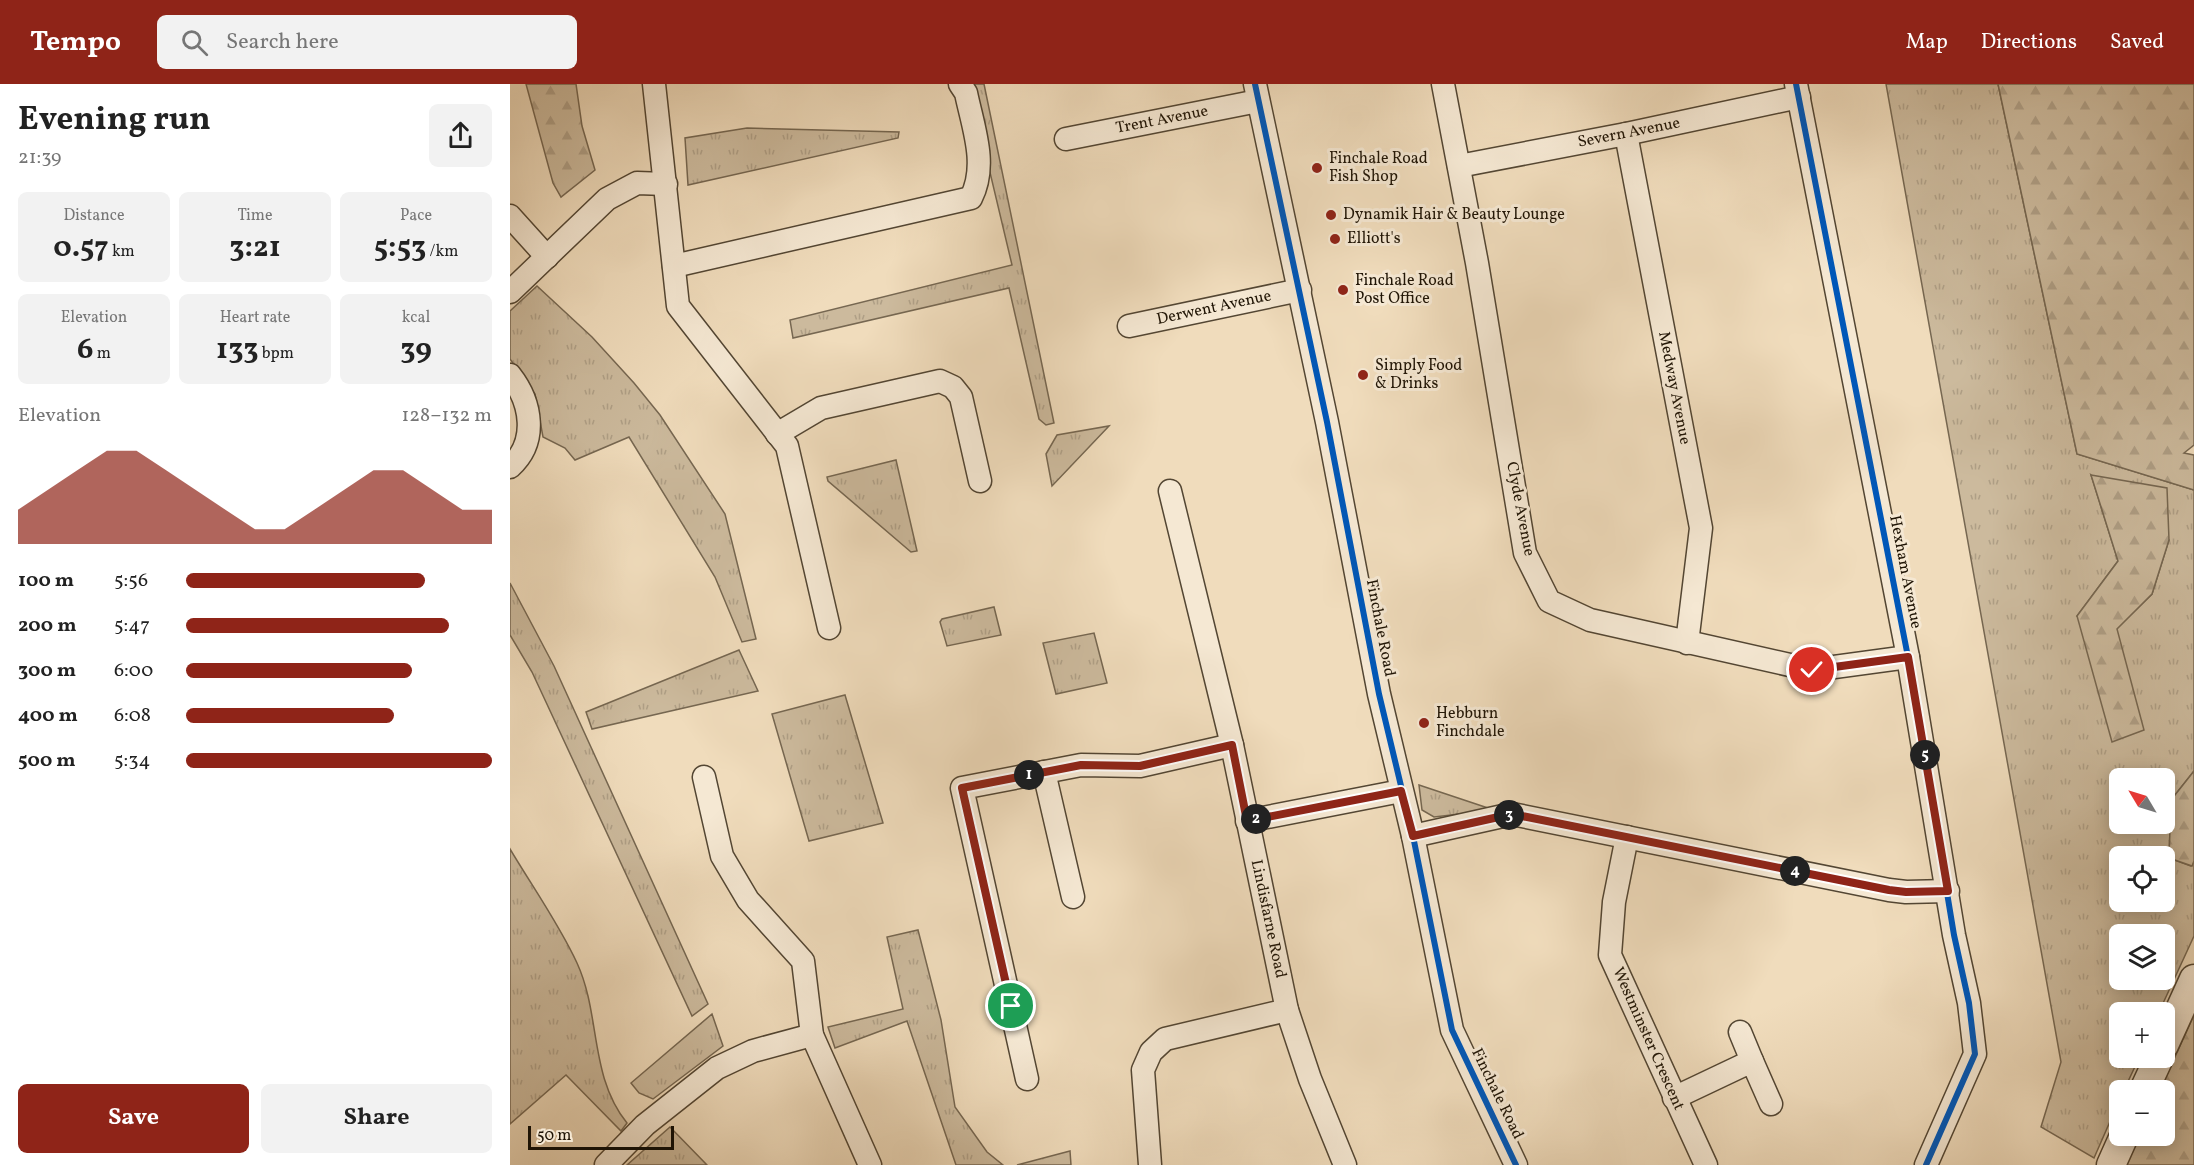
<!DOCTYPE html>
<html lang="en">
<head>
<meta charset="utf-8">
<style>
	body { margin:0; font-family:Vollkorn,serif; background:#f2f2f2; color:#222; height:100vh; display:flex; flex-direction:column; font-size:22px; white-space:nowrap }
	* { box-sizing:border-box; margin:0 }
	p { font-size:20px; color:#767676 }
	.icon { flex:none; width:33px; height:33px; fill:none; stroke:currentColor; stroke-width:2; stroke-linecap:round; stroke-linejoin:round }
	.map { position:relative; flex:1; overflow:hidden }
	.drawer { display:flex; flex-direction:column; background:#fff; width:510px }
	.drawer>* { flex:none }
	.needle { width:39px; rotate:308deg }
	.buttons { position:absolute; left:1599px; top:684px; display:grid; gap:12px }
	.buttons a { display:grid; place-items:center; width:66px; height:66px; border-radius:9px; background:#fff; box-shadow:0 3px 15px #0003; font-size:30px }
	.scale { position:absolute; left:18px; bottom:15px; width:146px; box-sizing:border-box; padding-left:6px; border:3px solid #1f1405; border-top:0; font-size:16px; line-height:21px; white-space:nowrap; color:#1f1405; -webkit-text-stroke:4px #f5e8d3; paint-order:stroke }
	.pin { position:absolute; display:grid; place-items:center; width:51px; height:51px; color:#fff; margin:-26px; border:3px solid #fff; border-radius:50%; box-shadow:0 2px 6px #0007 }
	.km { position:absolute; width:30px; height:30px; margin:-15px; border-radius:50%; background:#222; color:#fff; font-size:16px; line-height:30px; text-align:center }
	.round { display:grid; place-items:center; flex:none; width:63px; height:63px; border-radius:9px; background:#f2f2f2 }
	.overview { display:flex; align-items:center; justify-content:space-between; height:102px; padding:0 18px }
	h1 { font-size:33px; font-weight:700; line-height:45px }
	.metrics { display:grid; grid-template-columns:repeat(3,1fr); gap:9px; height:102px; padding:6px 18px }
	.metrics div { display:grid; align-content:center; border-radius:9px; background:#f2f2f2; text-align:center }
	.metrics b { font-size:30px; font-weight:700 }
	.metrics small { font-size:16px; font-weight:400 }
	.metrics p { font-size:16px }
	.chart { height:168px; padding:12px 18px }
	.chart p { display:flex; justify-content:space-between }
	.chart svg { width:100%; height:108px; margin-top:6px; fill:#8f2418; opacity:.7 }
	.button { display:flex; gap:12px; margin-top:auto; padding:12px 18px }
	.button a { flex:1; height:69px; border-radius:9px; background:#8f2418; color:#fff; font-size:24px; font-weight:700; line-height:69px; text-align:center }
	.button a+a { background:#f2f2f2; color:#222 }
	ul { padding:0 18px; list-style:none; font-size:20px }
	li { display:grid; grid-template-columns:96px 72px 1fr; align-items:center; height:45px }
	li i { height:15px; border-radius:8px; background:#8f2418 }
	header { display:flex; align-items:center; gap:36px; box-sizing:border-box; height:84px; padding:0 30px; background:#8f2418; color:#fff }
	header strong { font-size:28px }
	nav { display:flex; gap:33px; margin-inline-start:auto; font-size:21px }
	.search { width:420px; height:54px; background:#f2f2f2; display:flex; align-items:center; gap:15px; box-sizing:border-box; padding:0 21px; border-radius:9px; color:#767676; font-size:22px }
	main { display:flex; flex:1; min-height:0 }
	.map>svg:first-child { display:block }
	.grass { fill:url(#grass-tufts); stroke:#766751; stroke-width:1.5; fill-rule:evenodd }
	.forest { fill:url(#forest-firs); stroke:#766751; stroke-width:1.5 }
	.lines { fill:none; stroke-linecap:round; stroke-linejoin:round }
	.minor-casing { stroke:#534633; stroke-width:25 }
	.tertiary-casing { stroke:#534633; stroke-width:31 }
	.minor { stroke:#f5e8d3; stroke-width:22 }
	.tertiary { stroke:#f5e8d3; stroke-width:28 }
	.cycleway-casing { stroke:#f5e8d3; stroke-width:10 }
	.cycleway { stroke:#0057b8; stroke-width:6 }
	.route-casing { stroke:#fff; stroke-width:12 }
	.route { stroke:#8f2418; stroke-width:8 }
	.poi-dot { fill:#8f2418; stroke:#f5e8d3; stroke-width:2 }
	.labels { text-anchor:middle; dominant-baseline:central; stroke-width:6; stroke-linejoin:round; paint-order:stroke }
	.street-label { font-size:16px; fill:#1f1405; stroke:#f5e8d3 }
	.poi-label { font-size:16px; fill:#1f1405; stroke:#f5e8d3; text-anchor:start }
</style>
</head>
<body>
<header>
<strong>Tempo</strong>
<div class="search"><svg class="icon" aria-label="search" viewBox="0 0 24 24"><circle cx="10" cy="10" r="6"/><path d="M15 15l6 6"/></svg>Search here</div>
<nav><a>Map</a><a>Directions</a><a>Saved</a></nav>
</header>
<main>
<section class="drawer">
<div class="overview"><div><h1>Evening run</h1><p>21:39</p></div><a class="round"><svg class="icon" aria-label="share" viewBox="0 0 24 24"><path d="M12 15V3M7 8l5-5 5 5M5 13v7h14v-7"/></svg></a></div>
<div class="metrics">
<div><p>Distance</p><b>0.57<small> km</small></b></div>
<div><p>Time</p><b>3:21</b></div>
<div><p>Pace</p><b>5:53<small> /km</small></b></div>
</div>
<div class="metrics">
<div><p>Elevation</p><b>6<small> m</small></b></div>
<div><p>Heart rate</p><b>133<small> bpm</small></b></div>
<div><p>kcal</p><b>39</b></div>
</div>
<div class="chart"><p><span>Elevation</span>128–132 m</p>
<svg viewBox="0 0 160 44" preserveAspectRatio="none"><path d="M0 44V30L10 22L20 14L30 6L40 6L50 14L60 22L70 30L80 38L90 38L100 30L110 22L120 14L130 14L140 22L150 30L160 30V44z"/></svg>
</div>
<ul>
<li><b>100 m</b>5:56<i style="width:78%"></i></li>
<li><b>200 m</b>5:47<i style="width:86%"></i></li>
<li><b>300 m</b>6:00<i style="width:74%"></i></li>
<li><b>400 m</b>6:08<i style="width:68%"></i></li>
<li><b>500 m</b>5:34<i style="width:100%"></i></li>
</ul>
<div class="button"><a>Save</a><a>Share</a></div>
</section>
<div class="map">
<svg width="1684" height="1081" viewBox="0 0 1684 1081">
	<defs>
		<pattern id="grass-tufts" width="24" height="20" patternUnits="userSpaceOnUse" patternTransform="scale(1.5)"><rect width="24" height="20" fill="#ccba9d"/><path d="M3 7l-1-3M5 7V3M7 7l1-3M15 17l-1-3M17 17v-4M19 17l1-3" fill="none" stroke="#af9f86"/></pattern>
		<pattern id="forest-firs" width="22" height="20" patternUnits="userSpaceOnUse" patternTransform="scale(1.5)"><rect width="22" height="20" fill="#ccba9d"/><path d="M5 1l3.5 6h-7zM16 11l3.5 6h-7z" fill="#af9f86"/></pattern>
	</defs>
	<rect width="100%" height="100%" fill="#f0dcbc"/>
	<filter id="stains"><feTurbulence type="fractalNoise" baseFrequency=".00333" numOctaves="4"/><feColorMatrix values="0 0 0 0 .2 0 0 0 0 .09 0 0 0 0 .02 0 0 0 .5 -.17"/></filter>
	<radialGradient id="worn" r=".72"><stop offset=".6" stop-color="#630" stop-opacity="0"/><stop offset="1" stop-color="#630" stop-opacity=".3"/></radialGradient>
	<!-- grass -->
	<g class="grass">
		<path d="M459,0H474L544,339L536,341L529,335L499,204L283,254L280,236L502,181Z"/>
		<path d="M1376,0H1488L1567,370L1684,406V687L1661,716L1659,774L1681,782L1684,777V852L1649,928H1610V974H1629L1614,1006H1610L1609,1017L1584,1074L1531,1043L1551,978ZM1581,391L1659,456L1642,510L1607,544L1567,532L1608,477ZM1610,694H1654V740H1610ZM1610,772H1654V818H1610ZM1610,850H1654V896H1610Z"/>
		<path d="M237,44L389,48L388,54L178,101L175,54Z"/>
		<path d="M27,202L82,253L124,299L150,331L215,430L246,555L232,558L205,493L119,353L65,376L55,364L33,353L25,310L0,275V227Z"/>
		<path d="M599,342L542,402L536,370L547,351Z"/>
		<path d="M386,376L407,467L401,468L318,397L317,393Z"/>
		<path d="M0,499L44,582L198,920L182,932L22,588L0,551Z"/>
		<path d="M484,523L491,551L437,562L430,538L432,535Z"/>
		<path d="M584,549L597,599L546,610L533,559Z"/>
		<path d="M229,566L248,607L82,645L76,628Z"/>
		<path d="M335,611L373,739L299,757L262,630Z"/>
		<path d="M909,701L984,726L924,733L912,726Z"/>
		<path d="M0,765C22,802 49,840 67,879C91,931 79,992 117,1039L111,1047L56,991L0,1040Z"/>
		<path d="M408,846L431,936L445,1023L477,1068L493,1081H446L397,937L325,964L318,943L393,925L377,853Z"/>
		<path d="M202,930L213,962L143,1015L129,1009L121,999Z"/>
		<path d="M160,1043L197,1081H117Z"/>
		<path d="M560,1067L561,1081H507Z"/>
	</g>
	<!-- forest -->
	<g class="forest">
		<path d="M16,0H66L72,42L85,86L51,113L43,99Z"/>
		<path d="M1488,0H1684V361L1674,369L1684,371V406L1567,370Z"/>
		<path d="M1581,391L1657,404L1659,456L1642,510L1607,545L1634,646L1602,658L1567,532L1608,477Z"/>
		<path d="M1684,687V777L1682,782L1659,774L1661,716Z"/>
		<path d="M1684,931V1081H1616L1630,1052H1654V1006H1650Z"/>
	</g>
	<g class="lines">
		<defs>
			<g id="minor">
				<path d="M144,0L168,222L277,362L319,544"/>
				<path d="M745,0L817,338L869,610L903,752L942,946L1006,1081"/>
				<path d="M933,0L967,179L1015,469L1039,517L1080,536L1302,586L1398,573"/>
				<path d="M1286,0L1398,573L1444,851L1459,919L1465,970L1416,1081"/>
				<path d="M1116,50L1191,444L1177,559"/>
				<path d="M556,55L748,17"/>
				<path d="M949,82L1116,50L1289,13"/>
				<path d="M0,132L37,173"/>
				<path d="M164,182L461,114C478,81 463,43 456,9L450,0"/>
				<path d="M0,208L97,115L127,99L156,100"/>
				<path d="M619,242L790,206"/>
				<path d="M0,291C22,319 28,358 0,383"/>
				<path d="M267,350L311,324L430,297L443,303L451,313L470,397"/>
				<path d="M660,407L722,661L777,926L800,995L835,1081"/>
				<path d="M534,688L563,813"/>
				<path d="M194,693L212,772L238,816L293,877L302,951L360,1081"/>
				<path d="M737,737L891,707"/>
				<path d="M903,752L1002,730L1379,806L1396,808L1438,807"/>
				<path d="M1117,753L1104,818L1100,871L1196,1081"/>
				<path d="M1230,948L1242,977"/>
				<path d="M517,995L452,704L571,681L630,682L722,661"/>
				<path d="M1164,1014L1242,977L1261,1020"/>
				<path d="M96,1081L135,1041L207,984L243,967L302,951"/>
				<path d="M640,1081L633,986L641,968L655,955L777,926"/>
			</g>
			<g id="tertiary">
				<path d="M1654,961L1684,895"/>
				<path d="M1634,1006L1649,974"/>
				<path d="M1601,1081L1614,1052"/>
			</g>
		</defs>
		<!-- minor casing -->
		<use href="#minor" class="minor-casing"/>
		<!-- tertiary casing -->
		<use href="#tertiary" class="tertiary-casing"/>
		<!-- minor -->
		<use href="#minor" class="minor"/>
		<!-- tertiary -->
		<use href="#tertiary" class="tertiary"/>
		<defs>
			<g id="cycleway">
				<path d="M745,0L817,338L869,610L903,752L942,946L1006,1081"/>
				<path d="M1286,0L1398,573L1444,851L1459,919L1465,970L1416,1081"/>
			</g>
		</defs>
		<!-- cycleway casing -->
		<use href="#cycleway" class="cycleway-casing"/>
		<!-- cycleway -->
		<use href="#cycleway" class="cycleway"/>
	</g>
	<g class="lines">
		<defs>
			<path id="route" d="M501,922L452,704L571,681L630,682L722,661L737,737L891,707L903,752L1002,730L1379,806L1396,808L1438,807L1398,573L1302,586"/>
		</defs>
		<!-- route casing -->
		<use href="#route" class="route-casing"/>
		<!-- route -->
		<use href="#route" class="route"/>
	</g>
	<!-- markers -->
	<g class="poi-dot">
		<circle cx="807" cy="84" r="6"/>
		<circle cx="821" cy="131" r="6"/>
		<circle cx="825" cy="155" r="6"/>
		<circle cx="833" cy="206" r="6"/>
		<circle cx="853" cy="291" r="6"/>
		<circle cx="914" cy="639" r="6"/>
	</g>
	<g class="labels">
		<!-- street labels -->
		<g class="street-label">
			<text transform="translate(652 36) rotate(-11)">Trent Avenue</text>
			<text transform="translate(1119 49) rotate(-11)">Severn Avenue</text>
			<text transform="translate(704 224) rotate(-12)">Derwent Avenue</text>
			<text transform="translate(1164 304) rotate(79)">Medway Avenue</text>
			<text transform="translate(1010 425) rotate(79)">Clyde Avenue</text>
			<text transform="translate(1395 488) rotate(79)">Hexham Avenue</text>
			<text transform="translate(870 544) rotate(79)">Finchale Road</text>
			<text transform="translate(758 835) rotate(78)">Lindisfarne Road</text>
			<text transform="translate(1138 955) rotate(66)">Westminster Crescent</text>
			<text transform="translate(987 1010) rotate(64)">Finchale Road</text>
		</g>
		<!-- poi labels -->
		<g class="poi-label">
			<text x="819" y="75">Finchale Road<tspan x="819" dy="18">Fish Shop</tspan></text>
			<text x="833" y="131">Dynamik Hair &amp; Beauty Lounge</text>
			<text x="837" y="155">Elliott's</text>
			<text x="845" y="197">Finchale Road<tspan x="845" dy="18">Post Office</tspan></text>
			<text x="865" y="282">Simply Food<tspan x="865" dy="18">&amp; Drinks</tspan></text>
			<text x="926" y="630">Hebburn<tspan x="926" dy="18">Finchdale</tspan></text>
		</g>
	</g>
	<rect width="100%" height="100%" filter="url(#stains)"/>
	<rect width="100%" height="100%" fill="url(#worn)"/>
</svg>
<div class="buttons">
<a><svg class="needle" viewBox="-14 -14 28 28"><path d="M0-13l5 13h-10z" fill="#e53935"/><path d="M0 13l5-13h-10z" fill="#767676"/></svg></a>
<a><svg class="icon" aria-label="locate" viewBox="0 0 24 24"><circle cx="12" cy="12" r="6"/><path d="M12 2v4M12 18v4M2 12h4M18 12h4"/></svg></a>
<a><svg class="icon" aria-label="layers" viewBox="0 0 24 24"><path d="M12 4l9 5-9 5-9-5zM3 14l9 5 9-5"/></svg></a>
<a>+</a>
<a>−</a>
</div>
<div class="scale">50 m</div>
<div class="pin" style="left:501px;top:922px;background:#1e9e55"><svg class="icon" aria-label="arrive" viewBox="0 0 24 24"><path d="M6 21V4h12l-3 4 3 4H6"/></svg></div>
<div class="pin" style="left:1302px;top:586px;background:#d93025"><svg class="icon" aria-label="check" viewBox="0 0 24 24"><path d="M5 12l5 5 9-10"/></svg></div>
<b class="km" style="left:519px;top:691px">1</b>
<b class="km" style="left:746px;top:735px">2</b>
<b class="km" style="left:999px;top:731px">3</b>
<b class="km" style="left:1285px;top:787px">4</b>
<b class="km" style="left:1415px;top:671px">5</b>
</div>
</main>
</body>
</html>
